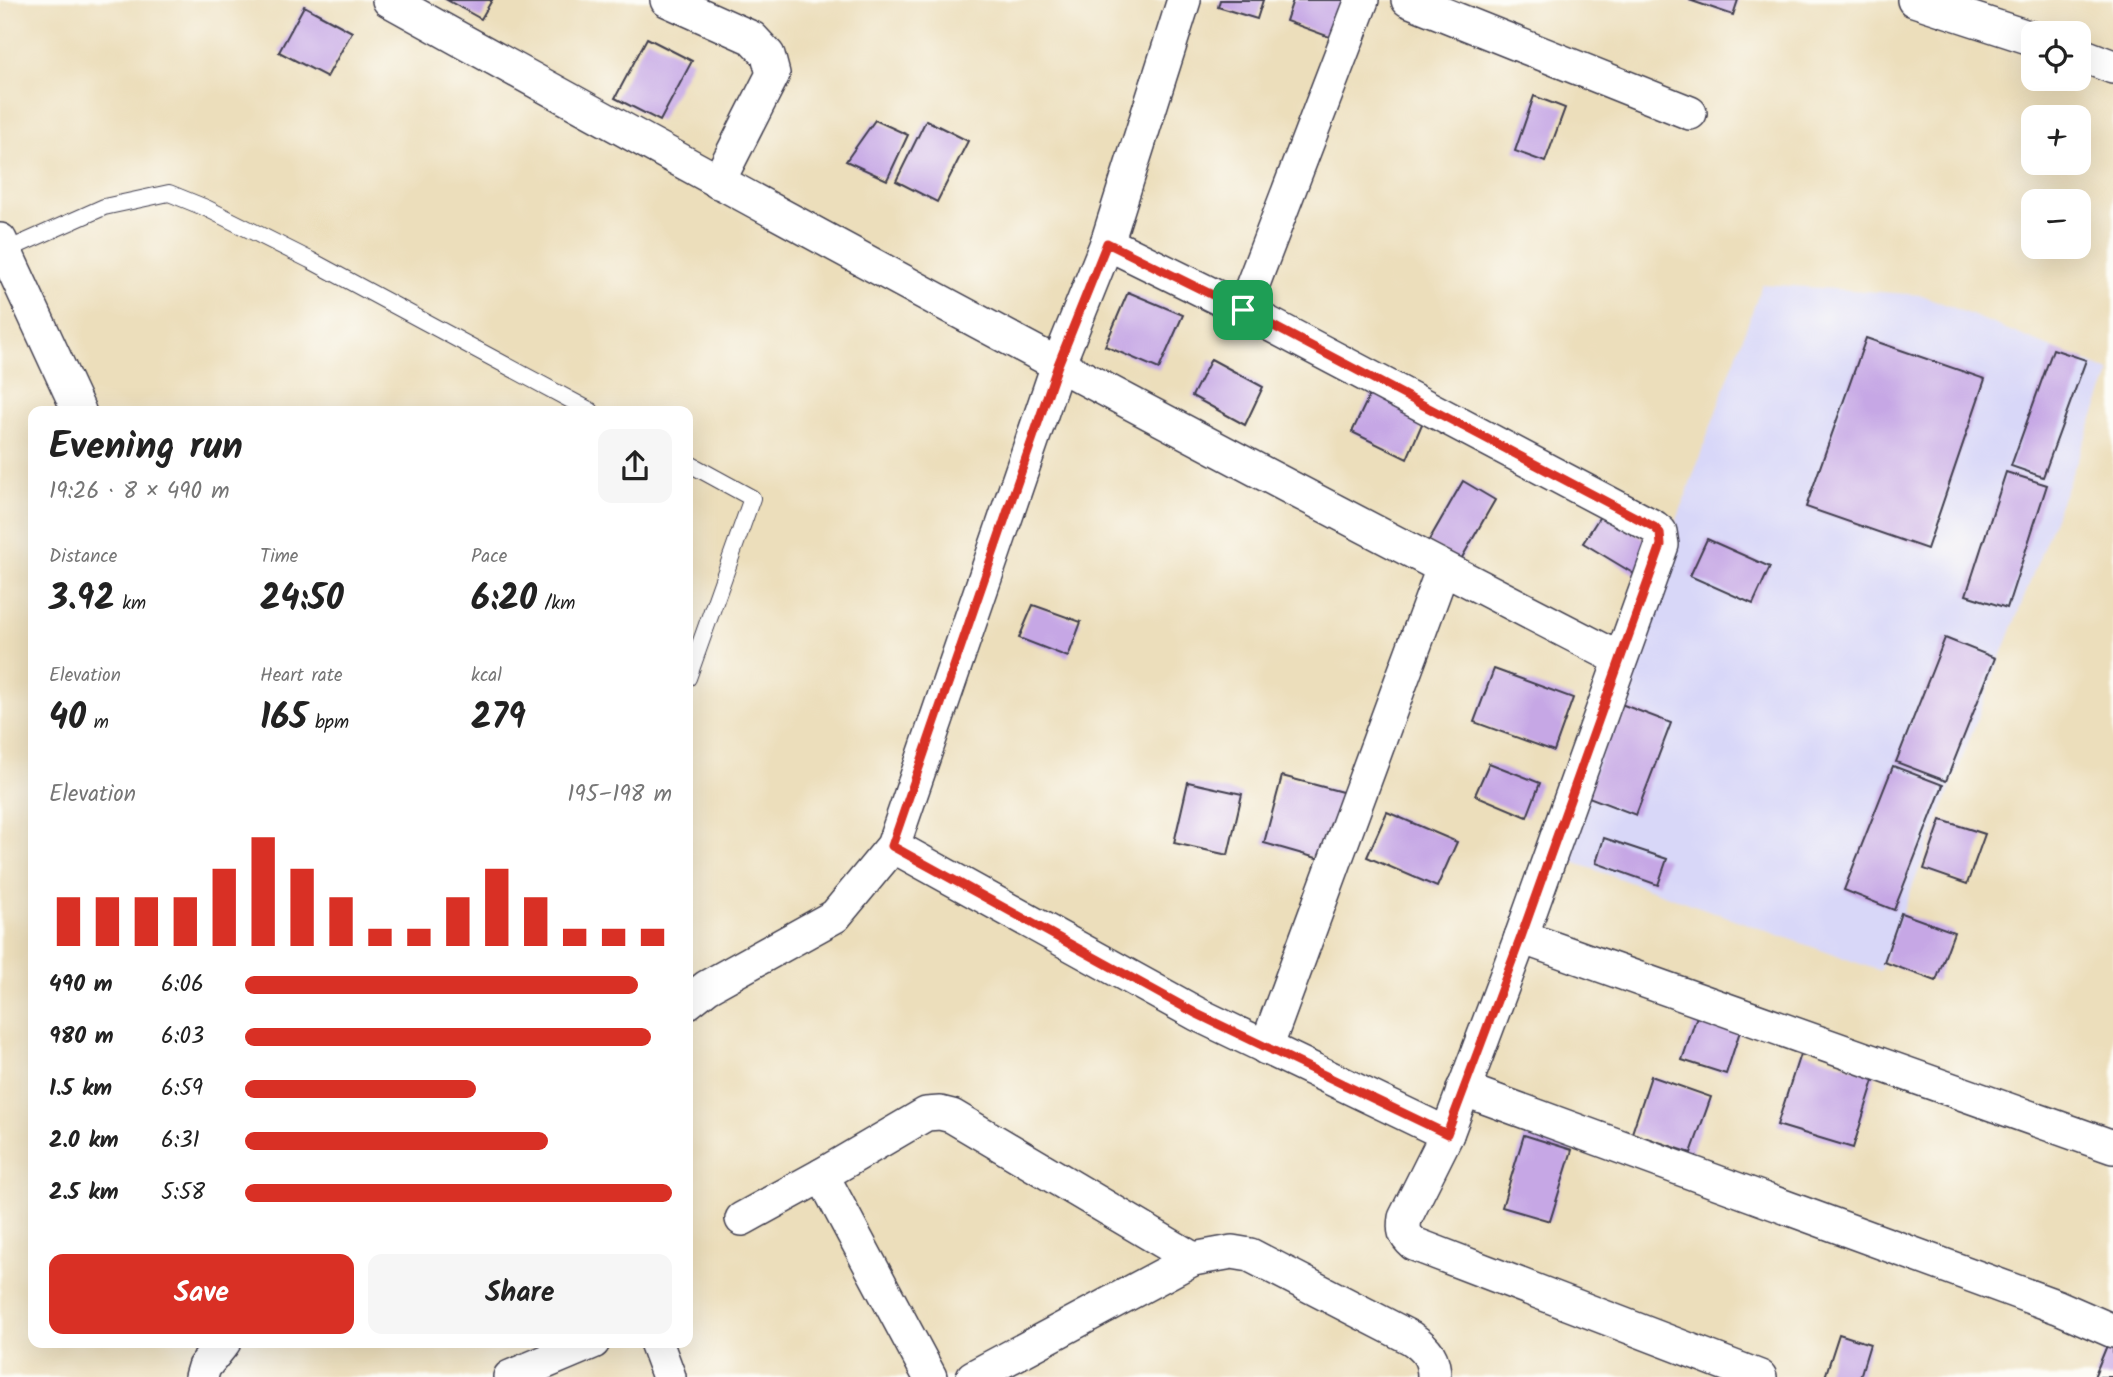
<!DOCTYPE html>
<html lang="en">
<head>
<meta charset="utf-8">
<style>
	body { margin:0; font-family:Kalam,sans-serif; background:#f6f6f6; color:#222; height:100vh; display:flex; flex-direction:column; font-size:26px; white-space:nowrap }
	* { box-sizing:border-box; margin:0 }
	p { font-size:23px; color:#767676 }
	.icon { flex:none; width:38px; height:38px; fill:none; stroke:currentColor; stroke-width:2; stroke-linecap:round; stroke-linejoin:round }
	.map { position:relative; flex:1; overflow:hidden }
	.panel { position:absolute; left:28px; top:406px; width:665px; height:942px; display:flex; flex-direction:column; background:#fff; border-radius:14px; box-shadow:0 7px 28px #0002 }
	.panel>* { flex:none }
	.fabs { position:absolute; left:2021px; top:21px; display:grid; gap:14px }
	.fabs a { display:grid; place-items:center; width:70px; height:70px; border-radius:14px; background:#fff; box-shadow:0 7px 28px #0002; font-size:35px }
	.pin { position:absolute; display:grid; place-items:center; width:60px; height:60px; color:#fff; margin:-30px; border-radius:14px; box-shadow:0 4px 10px #0006 }
	.round { display:grid; place-items:center; flex:none; width:74px; height:74px; border-radius:14px; background:#f6f6f6 }
	.headline { display:flex; align-items:center; justify-content:space-between; height:119px; padding:0 21px }
	h1 { font-size:38px; font-weight:800; line-height:52px }
	.figures { display:grid; grid-template-columns:repeat(3,1fr); gap:10px; height:119px; padding:7px 21px }
	.figures div { display:grid; align-content:center }
	.figures b { font-size:35px; font-weight:800 }
	.figures small { font-size:19px; font-weight:400 }
	.figures p { font-size:19px }
	.chart { height:196px; padding:14px 21px }
	.chart p { display:flex; justify-content:space-between }
	.chart svg { width:100%; height:126px; margin-top:7px; stroke:#d93025; stroke-width:6 }
	.primary-button { display:flex; gap:14px; margin-top:auto; padding:14px 21px }
	.primary-button a { flex:1; height:80px; border-radius:14px; background:#d93025; color:#fff; font-size:28px; font-weight:800; line-height:80px; text-align:center }
	.primary-button a+a { background:#f6f6f6; color:#222 }
	ul { padding:0 21px; list-style:none; font-size:23px }
	li { display:grid; grid-template-columns:112px 84px 1fr; align-items:center; height:52px }
	li i { height:18px; border-radius:9px; background:#d93025 }
	.map>svg:first-child { display:block }
	.built { fill:#d8d7f8 }
	.building { fill:#c6a7e5 }
	.lines { fill:none; stroke-linecap:round; stroke-linejoin:round }
	.service-casing { stroke:#403e4e; stroke-width:18 }
	.minor-casing { stroke:#403e4e; stroke-width:36 }
	.service { stroke:#fff; stroke-width:16 }
	.minor { stroke:#fff; stroke-width:33 }
	.route-casing { stroke:#fff; stroke-width:14 }
	.route { stroke:#d93025; stroke-width:9 }
</style>
</head>
<body>
<div class="map">
<svg width="2113" height="1377" viewBox="0 0 2113 1377">
	<rect width="100%" height="100%" fill="#fdfcf7"/>
	<filter id="ink" filterUnits="userSpaceOnUse"><feTurbulence type="fractalNoise" baseFrequency=".0143" numOctaves="2"/><feDisplacementMap in="SourceGraphic" scale="14" xChannelSelector="R" yChannelSelector="G"/><feConvolveMatrix kernelMatrix="1 2 1 2 8 2 1 2 1" color-interpolation-filters="sRGB"/></filter>
	<filter id="wash" filterUnits="userSpaceOnUse"><feTurbulence type="fractalNoise" baseFrequency=".00686" numOctaves="4" result="noise"/><feDisplacementMap in="SourceGraphic" scale="28" xChannelSelector="R" yChannelSelector="G"/><feGaussianBlur stdDeviation="1.57" result="paint"/><feColorMatrix in="noise" values="0 0 0 0 0 0 0 0 0 0 0 0 0 0 0 0 0 1.4 0 .05"/><feComposite in="paint" operator="in"/></filter>
	<g filter="url(#wash)">
		<rect width="100%" height="100%" fill="#ecdebb"/>
		<!-- built -->
		<path class="built" d="M1762,284L1922,295L2111,372L1880,971L1556,856Z"/>
		<g id="blocks">
			<!-- building -->
			<g class="building">
				<path d="M447,0H492L481,19Z"/>
				<path d="M1220,0H1263L1257,19L1218,7Z"/>
				<path d="M1293,0H1349L1335,39L1286,21Z"/>
				<path d="M1689,0H1738L1733,15Z"/>
				<path d="M304,6L352,32L327,77L279,52Z"/>
				<path d="M647,38L692,61L660,121L615,98Z"/>
				<path d="M1534,96L1565,108L1545,162L1515,151Z"/>
				<path d="M875,120L908,135L887,180L846,161Z"/>
				<path d="M926,120L968,141L937,202L896,181Z"/>
				<path d="M1128,292L1183,315L1159,369L1105,346Z"/>
				<path d="M1866,338L1985,379L1927,549L1806,507Z"/>
				<path d="M2053,349L2086,360L2043,477L2011,466Z"/>
				<path d="M1211,359L1263,387L1245,425L1192,396Z"/>
				<path d="M1372,390L1425,417L1407,459L1352,432Z"/>
				<path d="M2006,472L2047,485L2007,608L1966,595Z"/>
				<path d="M1463,481L1495,500L1460,561L1428,542Z"/>
				<path d="M1602,513L1655,545L1636,575L1583,543Z"/>
				<path d="M1707,539L1770,567L1753,604L1690,576Z"/>
				<path d="M1033,605L1081,622L1068,657L1019,638Z"/>
				<path d="M1945,638L1995,658L1946,781L1896,762Z"/>
				<path d="M1494,669L1573,698L1554,751L1474,722Z"/>
				<path d="M1621,704L1671,723L1636,815L1586,796Z"/>
				<path d="M1489,763L1540,783L1527,817L1475,795Z"/>
				<path d="M1893,766L1943,785L1894,910L1844,890Z"/>
				<path d="M1282,776L1346,793L1327,861L1264,843Z"/>
				<path d="M1188,782L1242,794L1228,855L1174,843Z"/>
				<path d="M1387,812L1457,842L1437,887L1367,857Z"/>
				<path d="M1941,820L1985,834L1967,884L1924,869Z"/>
				<path d="M1604,838L1667,859L1658,885L1596,863Z"/>
				<path d="M1901,913L1954,932L1936,981L1884,962Z"/>
				<path d="M1697,1016L1740,1031L1726,1074L1682,1060Z"/>
				<path d="M1801,1051L1876,1074L1853,1148L1777,1125Z"/>
				<path d="M1651,1076L1711,1097L1691,1153L1632,1133Z"/>
				<path d="M1524,1135L1572,1150L1550,1221L1502,1207Z"/>
				<path d="M1839,1334L1870,1344L1860,1377H1825Z"/>
				<path d="M2110,1338L2113,1340V1377H2094Z"/>
			</g>
		</g>
	</g>
	<g filter="url(#ink)">
		<use href="#blocks" fill-opacity="0" stroke="#403e4e" stroke-width="2"/>
		<g class="lines">
			<defs>
				<g id="service">
					<path d="M5,251L104,207L169,193L206,208L310,260L591,411"/>
					<path d="M688,463L752,498L688,678"/>
				</g>
				<g id="minor">
					<path d="M389,0C796,226 1206,446 1620,659"/>
					<path d="M667,0L752,38L768,55L773,74L718,182"/>
					<path d="M1408,0L1690,113"/>
					<path d="M1914,0L2034,39"/>
					<path d="M2079,54L2113,67"/>
					<path d="M0,240L79,411"/>
					<path d="M1107,243L1243,310L1654,527L1660,532L1662,545L1521,937L1447,1134L1405,1218C1403,1230 1404,1235 1414,1244L1760,1377"/>
					<path d="M1243,310L1362,0"/>
					<path d="M893,846L1197,1014L1447,1134"/>
					<path d="M1521,937L2113,1147"/>
					<path d="M688,1002L707,987L835,916L893,846L1058,365L1107,243L1184,0"/>
					<path d="M1266,1048L1443,568"/>
					<path d="M1463,1089L2058,1307L2113,1331"/>
					<path d="M822,1175L926,1114L940,1113L952,1116L1193,1259"/>
					<path d="M742,1219L822,1175L930,1377"/>
					<path d="M656,1342L669,1377"/>
					<path d="M201,1377L204,1367L224,1342"/>
					<path d="M510,1377L593,1342"/>
					<path d="M973,1377L1193,1259L1232,1252L1250,1255L1411,1338C1427,1349 1434,1358 1434,1377"/>
				</g>
			</defs>
			<!-- service casing -->
			<use href="#service" class="service-casing"/>
			<!-- minor casing -->
			<use href="#minor" class="minor-casing"/>
			<!-- service -->
			<use href="#service" class="service"/>
			<!-- minor -->
			<use href="#minor" class="minor"/>
		</g>
	</g>
	<g class="lines" filter="url(#ink)">
		<defs>
			<path id="route" d="M1107,243L1243,310L1654,527L1660,533L1661,545L1521,937L1447,1134L1197,1014L892,846L1058,365Z"/>
		</defs>
		<!-- route casing -->
		<use href="#route" class="route-casing"/>
		<!-- route -->
		<use href="#route" class="route"/>
	</g>
</svg>
<div class="fabs">
<a><svg class="icon" aria-label="locate" viewBox="0 0 24 24"><circle cx="12" cy="12" r="6"/><path d="M12 2v4M12 18v4M2 12h4M18 12h4"/></svg></a>
<a>+</a>
<a>−</a>
</div>
<div class="pin" style="left:1243px;top:310px;background:#1e9e55"><svg class="icon" aria-label="arrive" viewBox="0 0 24 24"><path d="M6 21V4h12l-3 4 3 4H6"/></svg></div>
<section class="panel">
<div class="headline"><div><h1>Evening run</h1><p>19:26 · 8 × 490 m</p></div><a class="round"><svg class="icon" aria-label="share" viewBox="0 0 24 24"><path d="M12 15V3M7 8l5-5 5 5M5 13v7h14v-7"/></svg></a></div>
<div class="figures">
<div><p>Distance</p><b>3.92<small> km</small></b></div>
<div><p>Time</p><b>24:50</b></div>
<div><p>Pace</p><b>6:20<small> /km</small></b></div>
</div>
<div class="figures">
<div><p>Elevation</p><b>40<small> m</small></b></div>
<div><p>Heart rate</p><b>165<small> bpm</small></b></div>
<div><p>kcal</p><b>279</b></div>
</div>
<div class="chart"><p><span>Elevation</span>195–198 m</p>
<svg viewBox="0 0 160 44" preserveAspectRatio="none"><path d="M5 44V27M15 44V27M25 44V27M35 44V27M45 44V17M55 44V6M65 44V17M75 44V27M85 44V38M95 44V38M105 44V27M115 44V17M125 44V27M135 44V38M145 44V38M155 44V38"/></svg>
</div>
<ul>
<li><b>490 m</b>6:06<i style="width:92%"></i></li>
<li><b>980 m</b>6:03<i style="width:95%"></i></li>
<li><b>1.5 km</b>6:59<i style="width:54%"></i></li>
<li><b>2.0 km</b>6:31<i style="width:71%"></i></li>
<li><b>2.5 km</b>5:58<i style="width:100%"></i></li>
</ul>
<div class="primary-button"><a>Save</a><a>Share</a></div>
</section>
</div>
</body>
</html>
